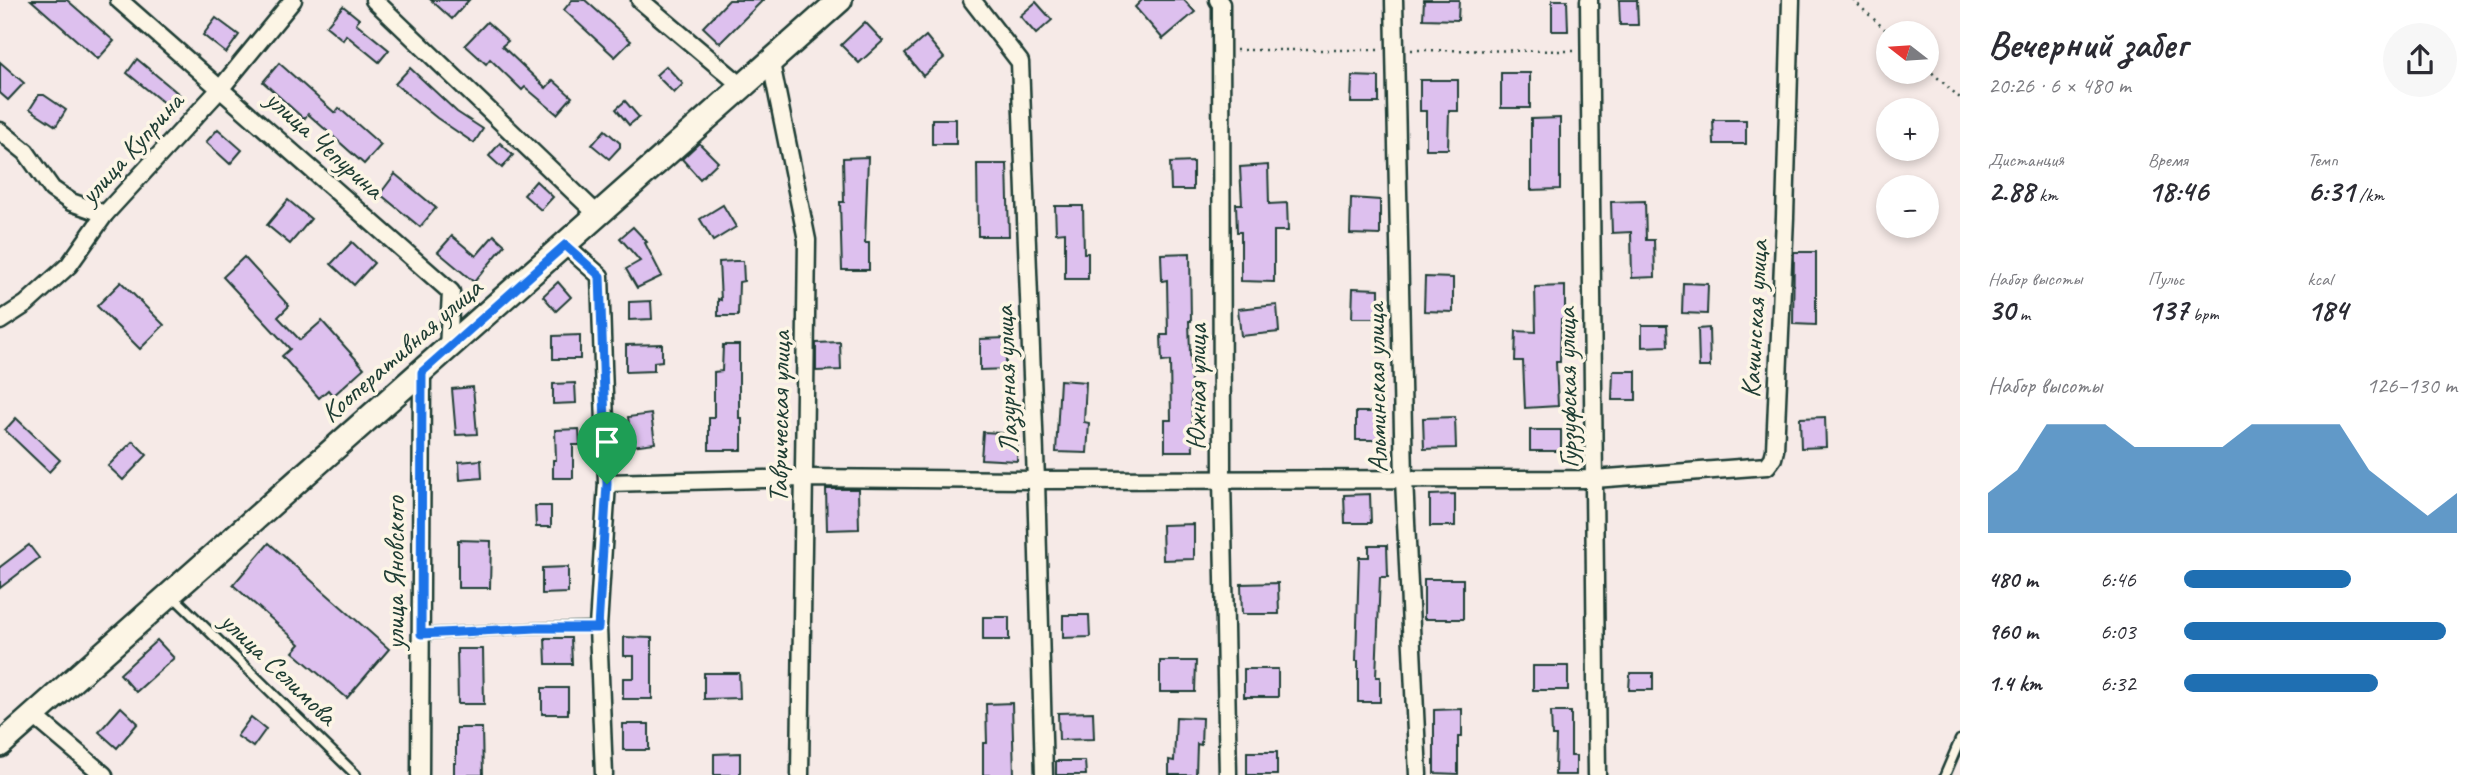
<!DOCTYPE html>
<html lang="ru">
<head>
<meta charset="utf-8">
<style>
	body { margin:0; font-family:Caveat,sans-serif; background:#f7f7f7; color:#2b2b33; height:100vh; display:flex; flex-direction:column; font-size:26px; white-space:nowrap }
	* { box-sizing:border-box; margin:0 }
	p { font-size:23px; color:#7c7c81 }
	.icon { flex:none; width:38px; height:38px; fill:none; stroke:currentColor; stroke-width:2; stroke-linecap:round; stroke-linejoin:round }
	.map { position:relative; flex:1; overflow:hidden }
	.panel { display:flex; flex-direction:column; background:#fff; width:525px }
	.panel>* { flex:none }
	.needle { width:46px; rotate:287deg }
	.tools { position:absolute; left:1876px; top:21px; display:grid; gap:14px }
	.tools a { display:grid; place-items:center; width:63px; height:63px; border-radius:50%; background:#fff; box-shadow:0 4px 10px #0003; font-size:35px }
	.pin { position:absolute; display:grid; place-items:center; width:60px; height:60px; color:#fff; margin:-72px -30px; border-radius:50% 50% 50% 0; rotate:-45deg; box-shadow:0 0 7px #0007 }
	.pin .icon { rotate:45deg }
	.round { display:grid; place-items:center; flex:none; width:74px; height:74px; border-radius:37px; background:#f7f7f7 }
	.overview { display:flex; align-items:center; justify-content:space-between; height:119px; padding:0 28px }
	h1 { font-size:38px; font-weight:800; line-height:52px }
	.metrics { display:grid; grid-template-columns:repeat(3,1fr); gap:10px; height:119px; padding:7px 28px }
	.metrics div { display:grid; align-content:center }
	.metrics b { font-size:30px; font-weight:800 }
	.metrics small { font-size:19px; font-weight:400 }
	.metrics p { font-size:19px }
	.chart { height:196px; padding:14px 28px }
	.chart p { display:flex; justify-content:space-between }
	.chart svg { width:100%; height:126px; margin-top:7px; fill:#1f6fb2; opacity:.7 }
	ul { padding:0 28px; list-style:none; font-size:23px }
	li { display:grid; grid-template-columns:112px 84px 1fr; align-items:center; height:52px }
	li i { height:18px; border-radius:9px; background:#1f6fb2 }
	main { display:flex; flex:1; min-height:0 }
	.map>svg:first-child { display:block }
	.building { fill:#ddc0ee; stroke:#1f3d34; stroke-width:2 }
	.lines { fill:none; stroke-linecap:round; stroke-linejoin:round }
	.lane-casing { stroke:#1f3d34; stroke-width:13 }
	.street-casing { stroke:#1f3d34; stroke-width:21 }
	.secondary-casing { stroke:#1f3d34; stroke-width:28 }
	.path { stroke:#1f3d34; stroke-width:2.5; stroke-dasharray:2 5; stroke-linecap:butt }
	.lane { stroke:#fcf5e5; stroke-width:8 }
	.street { stroke:#fcf5e5; stroke-width:16 }
	.secondary { stroke:#fcf5e5; stroke-width:23 }
	.route-casing { stroke:#fff; stroke-width:14 }
	.route { stroke:#1a73e8; stroke-width:9 }
	.labels { text-anchor:middle; dominant-baseline:central; stroke-width:7; stroke-linejoin:round; paint-order:stroke }
	.street-label { font-size:28px; fill:#1f3d34; stroke:#fcf5e5 }
</style>
</head>
<body>
<main>
<div class="map">
<svg width="1960" height="775" viewBox="0 0 1960 775">
	<rect width="100%" height="100%" fill="#f6eae7"/>
	<filter id="ink" filterUnits="userSpaceOnUse"><feTurbulence type="fractalNoise" baseFrequency=".0143" numOctaves="2"/><feDisplacementMap in="SourceGraphic" scale="14" xChannelSelector="R" yChannelSelector="G"/><feConvolveMatrix kernelMatrix="1 2 1 2 8 2 1 2 1" color-interpolation-filters="sRGB"/></filter>
	<g filter="url(#ink)">
		<!-- building -->
		<g class="building">
			<path d="M31,0H67L114,41L98,59Z"/>
			<path d="M431,0H469L452,19Z"/>
			<path d="M572,0H585L631,41L615,57L564,10Z"/>
			<path d="M729,0H763L720,43L703,27Z"/>
			<path d="M1142,0H1184L1195,12L1163,39L1135,7Z"/>
			<path d="M1424,0H1459L1458,20L1423,19Z"/>
			<path d="M1552,0H1567L1568,31H1552Z"/>
			<path d="M1619,0H1637L1638,25H1620Z"/>
			<path d="M1036,2L1052,20L1036,34L1020,16Z"/>
			<path d="M343,6L359,19L356,23L389,50L379,62L346,35L343,40L326,26Z"/>
			<path d="M216,18L239,35L226,53L203,35Z"/>
			<path d="M487,22L508,41L502,46L546,88L553,80L572,97L557,114L525,87L522,90L490,59L486,64L465,45Z"/>
			<path d="M865,22L883,41L859,63L841,45Z"/>
			<path d="M926,36L944,58L923,76L905,54Z"/>
			<path d="M137,59L180,95L170,108L127,73Z"/>
			<path d="M0,62L24,83L8,100L0,93Z"/>
			<path d="M279,63L335,113L339,108L381,145L364,164L308,114L304,119L263,82Z"/>
			<path d="M666,66L683,84L674,93L656,75Z"/>
			<path d="M410,68L457,112L483,129L474,143L437,118L395,84Z"/>
			<rect x="1501" y="73" width="29" height="35"/>
			<path d="M1352,76L1379,77V103H1351Z"/>
			<path d="M1420,80H1458V111H1449L1448,149H1426V111H1420Z"/>
			<path d="M39,95H44L66,110L56,126L30,109Z"/>
			<path d="M625,101L639,117L629,125L616,109Z"/>
			<path d="M1560,118V189L1531,190V119Z"/>
			<rect x="932" y="119" width="24" height="25"/>
			<path d="M1713,120H1746V144H1714Z"/>
			<path d="M218,129L242,150L230,164L206,142Z"/>
			<path d="M605,130L620,143V147L609,159L592,145Z"/>
			<path d="M500,143L513,155L502,168L489,156Z"/>
			<path d="M699,143L718,162L700,179L682,159Z"/>
			<path d="M868,157L865,243H869V270H842L840,202H844L843,158Z"/>
			<path d="M1193,162V190H1171L1170,163Z"/>
			<path d="M977,164H1007L1009,236H978Z"/>
			<path d="M1268,165L1269,204L1287,203L1288,231H1274V282L1241,281V232H1237L1236,204H1242L1240,167Z"/>
			<path d="M395,174L436,208L420,227L380,194Z"/>
			<path d="M536,181L553,197L541,210L524,195Z"/>
			<path d="M1351,198L1380,200V235L1350,234Z"/>
			<path d="M288,200L311,219L290,244L267,225Z"/>
			<path d="M1645,201L1646,240H1654L1655,277L1632,278L1631,232L1612,233L1611,202Z"/>
			<path d="M723,205L736,227L713,241L700,219Z"/>
			<path d="M1055,206H1083L1084,253H1088V279H1065V232L1056,233Z"/>
			<path d="M633,227L647,242L645,243L662,276L637,288L626,269L640,261L620,238Z"/>
			<path d="M494,235L505,245L474,282L438,252L452,236L476,256Z"/>
			<path d="M352,242L374,263L354,285L331,264Z"/>
			<path d="M1794,252H1816V325L1793,324Z"/>
			<path d="M1190,253L1191,321H1189L1193,451H1165V420H1171L1170,361L1162,362L1161,335H1168L1167,280L1162,281L1161,254Z"/>
			<path d="M244,257L289,306L278,317L300,340L322,321L364,368L333,396L328,390L319,398L282,356L290,349L223,277Z"/>
			<path d="M735,261H743L744,281L739,282L738,316H718V299L721,300L719,262Z"/>
			<path d="M1425,277L1453,278V312L1424,311Z"/>
			<path d="M121,282L164,325L140,349L97,306Z"/>
			<path d="M558,282L571,297L556,311L543,296Z"/>
			<path d="M1683,283L1708,284L1707,314L1682,313Z"/>
			<path d="M1565,286V319H1561L1560,362H1556L1558,406L1525,408L1523,361H1515L1516,331L1536,332L1535,287Z"/>
			<path d="M1353,288L1379,289V318H1352Z"/>
			<path d="M651,301L652,319L629,320V302Z"/>
			<path d="M1277,305L1279,332L1241,336L1238,309Z"/>
			<path d="M1642,325H1667L1668,346L1642,347Z"/>
			<path d="M1709,328L1710,367H1699L1698,329Z"/>
			<path d="M580,335V359H553V336Z"/>
			<path d="M1006,338V369L980,370V339Z"/>
			<path d="M840,342L841,370L816,371V343Z"/>
			<path d="M662,344V361L654,362V371L626,372V345Z"/>
			<path d="M723,345H739V418H742V450H709V418H714V372L722,371Z"/>
			<path d="M1613,371H1636V400H1612Z"/>
			<path d="M1060,380L1086,382L1084,422L1089,423L1087,453L1056,452Z"/>
			<path d="M575,383L576,403L553,404V384Z"/>
			<path d="M473,387L477,434L456,435L452,389Z"/>
			<rect x="1356" y="412" width="28" height="28"/>
			<path d="M651,414L655,443L632,446L628,417Z"/>
			<path d="M1455,417L1456,448L1424,449L1423,418Z"/>
			<path d="M1825,417L1826,447L1801,448L1800,418Z"/>
			<path d="M16,418L60,460L49,472L5,430Z"/>
			<path d="M579,429L580,445H573V478H553V460H556L555,430Z"/>
			<rect x="1530" y="430" width="31" height="21"/>
			<path d="M983,432L1018,434L1017,461L981,459Z"/>
			<path d="M133,441L147,455L123,480L108,466Z"/>
			<path d="M481,460L482,478L460,480L459,462Z"/>
			<path d="M826,489H858L859,529L827,530Z"/>
			<path d="M1370,494L1371,523H1345L1344,495Z"/>
			<path d="M1455,494V526H1430V495Z"/>
			<path d="M535,506H551V527H536Z"/>
			<path d="M1194,524V559L1163,560L1162,525Z"/>
			<path d="M458,540L491,541L490,588H458Z"/>
			<path d="M269,543L389,649L347,698L293,652L300,644L233,585Z"/>
			<path d="M29,545L39,558L0,588V567Z"/>
			<path d="M1369,545H1387L1388,577H1380L1376,677H1380V702H1358V661H1356L1359,557H1369Z"/>
			<path d="M568,567V593L542,594V568Z"/>
			<rect x="1424" y="579" width="39" height="40"/>
			<path d="M1278,583L1279,614H1242L1241,584Z"/>
			<path d="M1063,615H1089L1090,637L1063,638Z"/>
			<rect x="983" y="617" width="26" height="23"/>
			<path d="M624,637L652,638V699H623V678H634V656H624Z"/>
			<path d="M545,638H571L572,664H546Z"/>
			<path d="M157,640L174,658L136,692L120,674Z"/>
			<path d="M457,649H483L484,704H458Z"/>
			<path d="M1160,661H1196L1195,692H1160Z"/>
			<rect x="1533" y="666" width="35" height="24"/>
			<rect x="1244" y="669" width="34" height="28"/>
			<path d="M704,673H739L740,698L704,699Z"/>
			<path d="M1630,673H1653V690H1629Z"/>
			<rect x="542" y="688" width="26" height="26"/>
			<path d="M1012,703L1014,775H983V743H987L986,704Z"/>
			<path d="M121,707L138,723L117,748L99,732Z"/>
			<path d="M1462,709V737H1458V774L1434,773V710Z"/>
			<path d="M1093,712L1094,739L1059,740L1058,713Z"/>
			<path d="M1551,712H1571V756H1576V775H1555L1556,736H1552Z"/>
			<path d="M251,717L266,729L253,747L237,736Z"/>
			<path d="M1176,717L1202,718L1201,745L1197,744L1196,775H1169V760L1174,761Z"/>
			<rect x="623" y="724" width="26" height="26"/>
			<path d="M456,728H482L483,775H454V763H456Z"/>
			<rect x="1247" y="752" width="30" height="23"/>
			<path d="M740,753V775H714V754Z"/>
			<path d="M1056,761H1085L1086,775H1056Z"/>
		</g>
		<g class="lines">
			<defs>
				<g id="lane">
					<path d="M173,596L356,775"/>
					<path d="M420,634L536,628L598,627"/>
					<path d="M1945,775L1960,740"/>
				</g>
				<g id="street">
					<path d="M119,0L451,292L448,349"/>
					<path d="M374,0L598,215"/>
					<path d="M640,0L743,87"/>
					<path d="M972,0L1020,62L1036,480L1044,775"/>
					<path d="M1218,0L1221,4L1222,479L1228,775"/>
					<path d="M1394,0L1404,479L1418,775"/>
					<path d="M1589,0L1597,775"/>
					<path d="M771,63L807,240L800,775"/>
					<path d="M0,131L26,152L52,189L71,202L105,214"/>
					<path d="M565,245L600,276L607,483L598,627L604,775"/>
					<path d="M0,321L26,304L69,265L105,214L221,88L293,0"/>
					<path d="M607,483L805,478L1036,480L1594,479L1767,466L1773,458L1775,450L1785,217L1791,0"/>
					<path d="M33,715L104,775"/>
					<path d="M420,775L422,372"/>
				</g>
				<path id="secondary" d="M0,745L840,0"/>
			</defs>
			<!-- lane casing -->
			<use href="#lane" class="lane-casing"/>
			<!-- street casing -->
			<use href="#street" class="street-casing"/>
			<!-- secondary casing -->
			<use href="#secondary" class="secondary-casing"/>
			<!-- path -->
			<g class="path">
				<path d="M1853,0L1889,33"/>
				<path d="M1236,50H1379"/>
				<path d="M1411,50L1575,51"/>
				<path d="M1927,68L1960,98"/>
			</g>
			<!-- lane -->
			<use href="#lane" class="lane"/>
			<!-- street -->
			<use href="#street" class="street"/>
			<!-- secondary -->
			<use href="#secondary" class="secondary"/>
		</g>
	</g>
	<g class="lines" filter="url(#ink)">
		<defs>
			<path id="route" d="M565,245L600,276L607,484L598,628H536L421,634L422,372Z"/>
		</defs>
		<!-- route casing -->
		<use href="#route" class="route-casing"/>
		<!-- route -->
		<use href="#route" class="route"/>
	</g>
	<g class="labels">
		<!-- street labels -->
		<g class="street-label">
			<text transform="translate(325 144) rotate(42)">улица Чепурина</text>
			<text transform="translate(131 148) rotate(-48)">улица Куприна</text>
			<text transform="translate(1754 319) rotate(-87)">Качинская улица</text>
			<text transform="translate(401 350) rotate(-41)">Кооперативная улица</text>
			<text transform="translate(1006 380) rotate(-92)">Лазурная улица</text>
			<text transform="translate(1196 387) rotate(-90)">Южная улица</text>
			<text transform="translate(1376 388) rotate(-91)">Альминская улица</text>
			<text transform="translate(1567 388) rotate(-91)">Гурзуфская улица</text>
			<text transform="translate(779 417) rotate(-89)">Таврическая улица</text>
			<text transform="translate(394 573) rotate(-90)">улица Яновского</text>
			<text transform="translate(279 668) rotate(44)">улица Селимова</text>
		</g>
	</g>
</svg>
<div class="tools">
<a><svg class="needle" viewBox="-14 -14 28 28"><path d="M0-13l5 13h-10z" fill="#e53935"/><path d="M0 13l5-13h-10z" fill="#7c7c81"/></svg></a>
<a>+</a>
<a>−</a>
</div>
<div class="pin" style="left:607px;top:484px;background:#1e9e55"><svg class="icon" aria-label="arrive" viewBox="0 0 24 24"><path d="M6 21V4h12l-3 4 3 4H6"/></svg></div>
</div>
<section class="panel">
<div class="overview"><div><h1>Вечерний забег</h1><p>20:26 · 6 × 480 m</p></div><a class="round"><svg class="icon" aria-label="share" viewBox="0 0 24 24"><path d="M12 15V3M7 8l5-5 5 5M5 13v7h14v-7"/></svg></a></div>
<div class="metrics">
<div><p>Дистанция</p><b>2.88<small> km</small></b></div>
<div><p>Время</p><b>18:46</b></div>
<div><p>Темп</p><b>6:31<small> /km</small></b></div>
</div>
<div class="metrics">
<div><p>Набор высоты</p><b>30<small> m</small></b></div>
<div><p>Пульс</p><b>137<small> bpm</small></b></div>
<div><p>kcal</p><b>184</b></div>
</div>
<div class="chart"><p><span>Набор высоты</span>126–130 m</p>
<svg viewBox="0 0 160 44" preserveAspectRatio="none"><path d="M0 44V30L10 22L20 6L30 6L40 6L50 14L60 14L70 14L80 14L90 6L100 6L110 6L120 6L130 22L140 30L150 38L160 30V44z"/></svg>
</div>
<ul>
<li><b>480 m</b>6:46<i style="width:61%"></i></li>
<li><b>960 m</b>6:03<i style="width:96%"></i></li>
<li><b>1.4 km</b>6:32<i style="width:71%"></i></li>
</ul>
</section>
</main>
</body>
</html>
